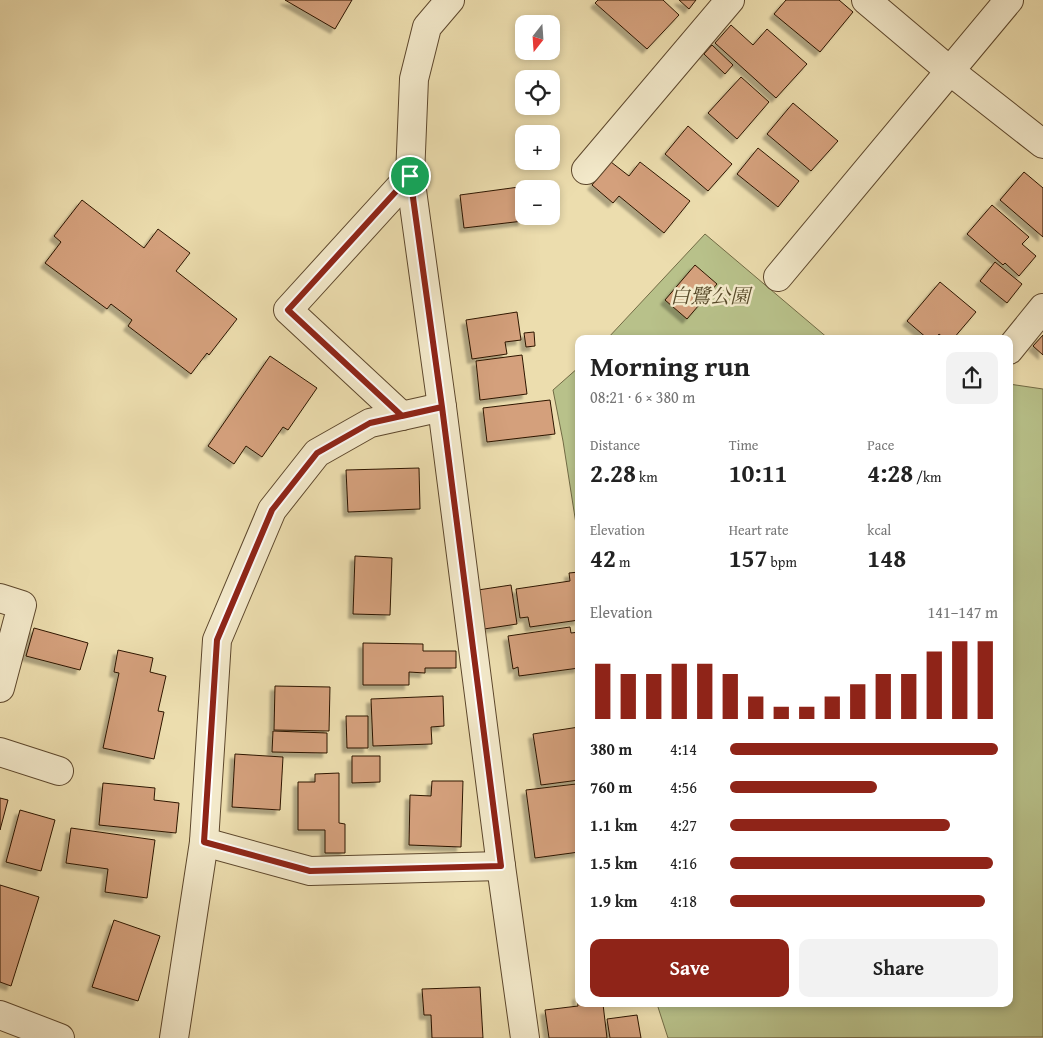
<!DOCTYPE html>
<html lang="en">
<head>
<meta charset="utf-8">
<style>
	body { margin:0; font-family:"Gentium Book Plus","Noto Serif JP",serif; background:#f2f2f2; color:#222; height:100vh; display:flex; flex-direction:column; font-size:19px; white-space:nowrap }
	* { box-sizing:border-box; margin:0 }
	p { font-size:16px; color:#767676 }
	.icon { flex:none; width:28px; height:28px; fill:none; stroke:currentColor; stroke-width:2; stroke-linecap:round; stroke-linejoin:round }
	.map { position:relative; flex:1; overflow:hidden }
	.sheet { position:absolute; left:575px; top:335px; width:438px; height:672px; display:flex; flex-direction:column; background:#fff; border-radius:10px; box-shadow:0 2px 8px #0003 }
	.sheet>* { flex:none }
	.needle { width:32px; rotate:197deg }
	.fabs { position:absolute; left:515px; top:15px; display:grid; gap:10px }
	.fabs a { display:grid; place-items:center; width:45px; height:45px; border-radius:10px; background:#fff; box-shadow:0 2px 8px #0003; font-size:25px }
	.pin { position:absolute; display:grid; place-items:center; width:42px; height:42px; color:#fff; margin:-21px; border:2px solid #fff; border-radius:50%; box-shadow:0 1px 5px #0007 }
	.round { display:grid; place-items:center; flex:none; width:52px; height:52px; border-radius:10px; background:#f2f2f2 }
	.headline { display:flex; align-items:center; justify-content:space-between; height:85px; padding:0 15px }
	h1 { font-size:28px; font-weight:700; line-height:38px }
	.figures { display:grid; grid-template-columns:repeat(3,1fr); gap:8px; height:85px; padding:5px 15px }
	.figures div { display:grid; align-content:center }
	.figures b { font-size:25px; font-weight:700 }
	.figures small { font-size:14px; font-weight:400 }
	.figures p { font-size:14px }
	.chart { height:140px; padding:10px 15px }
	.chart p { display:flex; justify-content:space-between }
	.chart svg { width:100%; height:90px; margin-top:5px; stroke:#8f2418; stroke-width:6 }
	.button { display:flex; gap:10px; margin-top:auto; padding:10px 15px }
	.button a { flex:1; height:58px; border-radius:10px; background:#8f2418; color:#fff; font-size:20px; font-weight:700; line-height:58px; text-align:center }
	.button a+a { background:#f2f2f2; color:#222 }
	ul { padding:0 15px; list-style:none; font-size:16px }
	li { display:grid; grid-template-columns:80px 60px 1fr; align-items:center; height:38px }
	li i { height:12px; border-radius:6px; background:#8f2418 }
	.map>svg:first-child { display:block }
	.green { fill:#b8c18a; stroke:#726b45 }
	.building { fill:#d4a07b; stroke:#2d1500; filter:url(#shadow) }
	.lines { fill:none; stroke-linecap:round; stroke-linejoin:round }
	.minor-casing { stroke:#5d472c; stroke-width:30 }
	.tertiary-casing { stroke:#5d472c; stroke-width:30 }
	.minor { stroke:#f3e9ca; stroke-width:28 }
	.tertiary { stroke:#f3e9ca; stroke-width:28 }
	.route-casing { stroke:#fff; stroke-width:10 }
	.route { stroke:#8f2418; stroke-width:6 }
	.labels { text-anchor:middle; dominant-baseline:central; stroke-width:5; stroke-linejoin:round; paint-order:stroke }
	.park-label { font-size:20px; font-style:italic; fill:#574929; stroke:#f3e9ca }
</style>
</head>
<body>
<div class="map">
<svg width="1043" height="1038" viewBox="0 0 1043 1038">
	<defs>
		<filter id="shadow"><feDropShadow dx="-4.5" dy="4.5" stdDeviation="1" flood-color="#0004"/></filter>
	</defs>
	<rect width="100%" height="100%" fill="#ecddae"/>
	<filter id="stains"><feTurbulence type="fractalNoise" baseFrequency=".004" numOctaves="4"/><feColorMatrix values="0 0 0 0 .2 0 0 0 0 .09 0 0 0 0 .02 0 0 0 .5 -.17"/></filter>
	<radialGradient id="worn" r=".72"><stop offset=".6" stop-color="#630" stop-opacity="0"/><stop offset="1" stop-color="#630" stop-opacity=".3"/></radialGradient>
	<!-- green -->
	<g class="green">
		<path d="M705,234L829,339H607Z"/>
		<path d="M579,367V543L563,441L553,390Z"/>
		<path d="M1009,384L1043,389V1037L668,1038L657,1004H1009Z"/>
	</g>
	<!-- building -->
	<g class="building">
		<path d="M285,0H352L335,29Z"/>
		<path d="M598,0H663L679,15L647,49L595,3Z"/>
		<path d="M679,0H696L689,9Z"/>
		<path d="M786,0H839L853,12L820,52L774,14Z"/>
		<path d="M731,25L753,45L767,29L807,64L776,98L715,43Z"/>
		<path d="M712,45L733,65L725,74L704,54Z"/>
		<path d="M741,77L769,102L737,139L708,113Z"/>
		<path d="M793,103L838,141L811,171L767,134Z"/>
		<path d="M688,126L732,164L708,191L665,154Z"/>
		<path d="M758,148L799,181L778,207L737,174Z"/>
		<path d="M611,162L629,176L640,162L690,201L664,233L619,196L613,203L592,185Z"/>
		<path d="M1024,172L1043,188V237L1000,200Z"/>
		<path d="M519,187L523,221L464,228L460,195Z"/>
		<path d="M82,200L144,248L158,229L190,253L176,271L237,319L209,355L207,353L191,374L128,326L132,320L111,304L107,309L45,263L61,242L54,236Z"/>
		<path d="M992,205L1029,237L1022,244L1036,256L1019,276L1005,263L1003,265L967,234Z"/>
		<path d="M995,262L1022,284L1007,303L980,281Z"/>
		<path d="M695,265L717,284L687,319L665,300Z"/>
		<path d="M940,282L976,312L953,339H945L939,334L935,339H928L907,321Z"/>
		<path d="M517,312L521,340L505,342L507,354L472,359L466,320Z"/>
		<path d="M534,332L535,346L526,347L524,333Z"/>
		<path d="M1043,335V355L1033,346Z"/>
		<path d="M522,355L527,394L480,400L476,361Z"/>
		<path d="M270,356L317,388L288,430L283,427L262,457L246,446L234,464L208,446Z"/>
		<path d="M550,400L555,434L487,442L483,408Z"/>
		<path d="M419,468L420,509L348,512L346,470Z"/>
		<path d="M355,556L392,558L390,615L353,614Z"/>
		<path d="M579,572V604H577L579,620L530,627L528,617L520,618L516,589L570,581L569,573Z"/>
		<path d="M511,585L517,624L484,629L478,590Z"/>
		<path d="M570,627L571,633L579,632V668L519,676L518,667L513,669L508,636Z"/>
		<path d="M34,628L88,643L80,670L26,656Z"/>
		<path d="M363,643L423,644V651H456V668H425V673L409,672V685H363Z"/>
		<path d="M118,650L153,658L150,672L166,676L158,711L164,712L154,759L103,748L119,673L114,672Z"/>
		<path d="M275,686L330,687L329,731L274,730Z"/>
		<path d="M443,696L444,726L431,727L432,744L373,746L371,699Z"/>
		<path d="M346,716H368V748H347Z"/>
		<path d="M579,727V780L541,785L533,734Z"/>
		<path d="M273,731L327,733V753L272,752Z"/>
		<path d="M235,754L283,757L280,810L232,807Z"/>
		<path d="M352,756H380V782L352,783Z"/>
		<path d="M339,773V823L345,824V853H325V830H298V782H315V774Z"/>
		<path d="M432,781H463L461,847L409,845L410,795L431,796Z"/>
		<path d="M103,783L155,788L154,800L179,803L176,833L99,825Z"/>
		<path d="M576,784L579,796V852L535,858L526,790Z"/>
		<path d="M0,798L8,800L0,830Z"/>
		<path d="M20,810L55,820L41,871L6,862Z"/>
		<path d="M71,828L155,840L147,898L105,892L108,869L66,863Z"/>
		<path d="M0,885L39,897L11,986L0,982Z"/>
		<path d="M114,920L160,936L138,1001L92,987Z"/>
		<path d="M480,987L483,1038H432L431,1015H424L422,989Z"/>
		<path d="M579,995V1004H603L607,1038H549L545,1010L578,1006L577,996Z"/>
		<path d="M637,1015L641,1038H610L607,1019Z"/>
	</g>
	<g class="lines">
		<defs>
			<g id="minor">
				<path d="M450,0L427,27L414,79L410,176L442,407L501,866L525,1038"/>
				<path d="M866,0L950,71L1043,144"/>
				<path d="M586,170L730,0"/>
				<path d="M778,277L1009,0"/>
				<path d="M1009,350L1043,308"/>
				<path d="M402,416L288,310L410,176"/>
				<path d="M0,598L22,605L0,688"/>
				<path d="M0,752L59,771"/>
				<path d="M204,842L310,871L501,866"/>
				<path d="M174,1038L204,842L217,640L272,510L317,453L370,423L442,407"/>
			</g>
			<path id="tertiary" d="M0,1015L60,1038"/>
		</defs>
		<!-- minor casing -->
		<use href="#minor" class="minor-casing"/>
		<!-- tertiary casing -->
		<use href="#tertiary" class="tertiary-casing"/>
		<!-- minor -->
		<use href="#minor" class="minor"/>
		<!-- tertiary -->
		<use href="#tertiary" class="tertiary"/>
	</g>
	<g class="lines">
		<defs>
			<path id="route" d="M410,176L442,407L370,423L317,453L272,510L217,640L204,842L310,871L501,866L442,407L402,416L288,310L410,176"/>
		</defs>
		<!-- route casing -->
		<use href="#route" class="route-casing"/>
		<!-- route -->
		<use href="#route" class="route"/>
	</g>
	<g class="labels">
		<!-- park labels -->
		<g class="park-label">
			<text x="710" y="295">白鷺公園</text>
		</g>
	</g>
	<rect width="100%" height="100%" filter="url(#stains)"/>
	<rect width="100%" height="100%" fill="url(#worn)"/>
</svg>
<div class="fabs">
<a><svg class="needle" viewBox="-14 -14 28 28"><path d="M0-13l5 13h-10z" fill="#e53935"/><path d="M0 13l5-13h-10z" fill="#767676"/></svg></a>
<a><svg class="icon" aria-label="locate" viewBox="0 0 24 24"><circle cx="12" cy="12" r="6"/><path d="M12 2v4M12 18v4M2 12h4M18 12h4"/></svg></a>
<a>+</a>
<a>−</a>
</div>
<div class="pin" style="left:410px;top:176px;background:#1e9e55"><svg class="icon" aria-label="arrive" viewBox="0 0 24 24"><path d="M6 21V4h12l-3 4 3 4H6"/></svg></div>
<section class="sheet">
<div class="headline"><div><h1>Morning run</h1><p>08:21 · 6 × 380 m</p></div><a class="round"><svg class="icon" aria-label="share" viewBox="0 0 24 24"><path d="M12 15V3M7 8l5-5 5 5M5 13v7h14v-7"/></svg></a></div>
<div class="figures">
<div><p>Distance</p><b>2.28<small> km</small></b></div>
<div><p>Time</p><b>10:11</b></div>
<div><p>Pace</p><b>4:28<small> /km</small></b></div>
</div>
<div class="figures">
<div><p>Elevation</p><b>42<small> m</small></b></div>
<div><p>Heart rate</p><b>157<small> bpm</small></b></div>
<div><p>kcal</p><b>148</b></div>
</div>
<div class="chart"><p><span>Elevation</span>141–147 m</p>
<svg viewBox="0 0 160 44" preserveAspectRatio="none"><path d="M5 44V17M15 44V22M25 44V22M35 44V17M45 44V17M55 44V22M65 44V33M75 44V38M85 44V38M95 44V33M105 44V27M115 44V22M125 44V22M135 44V11M145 44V6M155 44V6"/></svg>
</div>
<ul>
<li><b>380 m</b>4:14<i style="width:100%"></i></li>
<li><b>760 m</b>4:56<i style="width:55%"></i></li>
<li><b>1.1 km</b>4:27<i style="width:82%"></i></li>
<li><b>1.5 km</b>4:16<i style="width:98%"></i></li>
<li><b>1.9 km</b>4:18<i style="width:95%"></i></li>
</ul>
<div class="button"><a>Save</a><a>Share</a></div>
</section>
</div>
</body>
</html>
